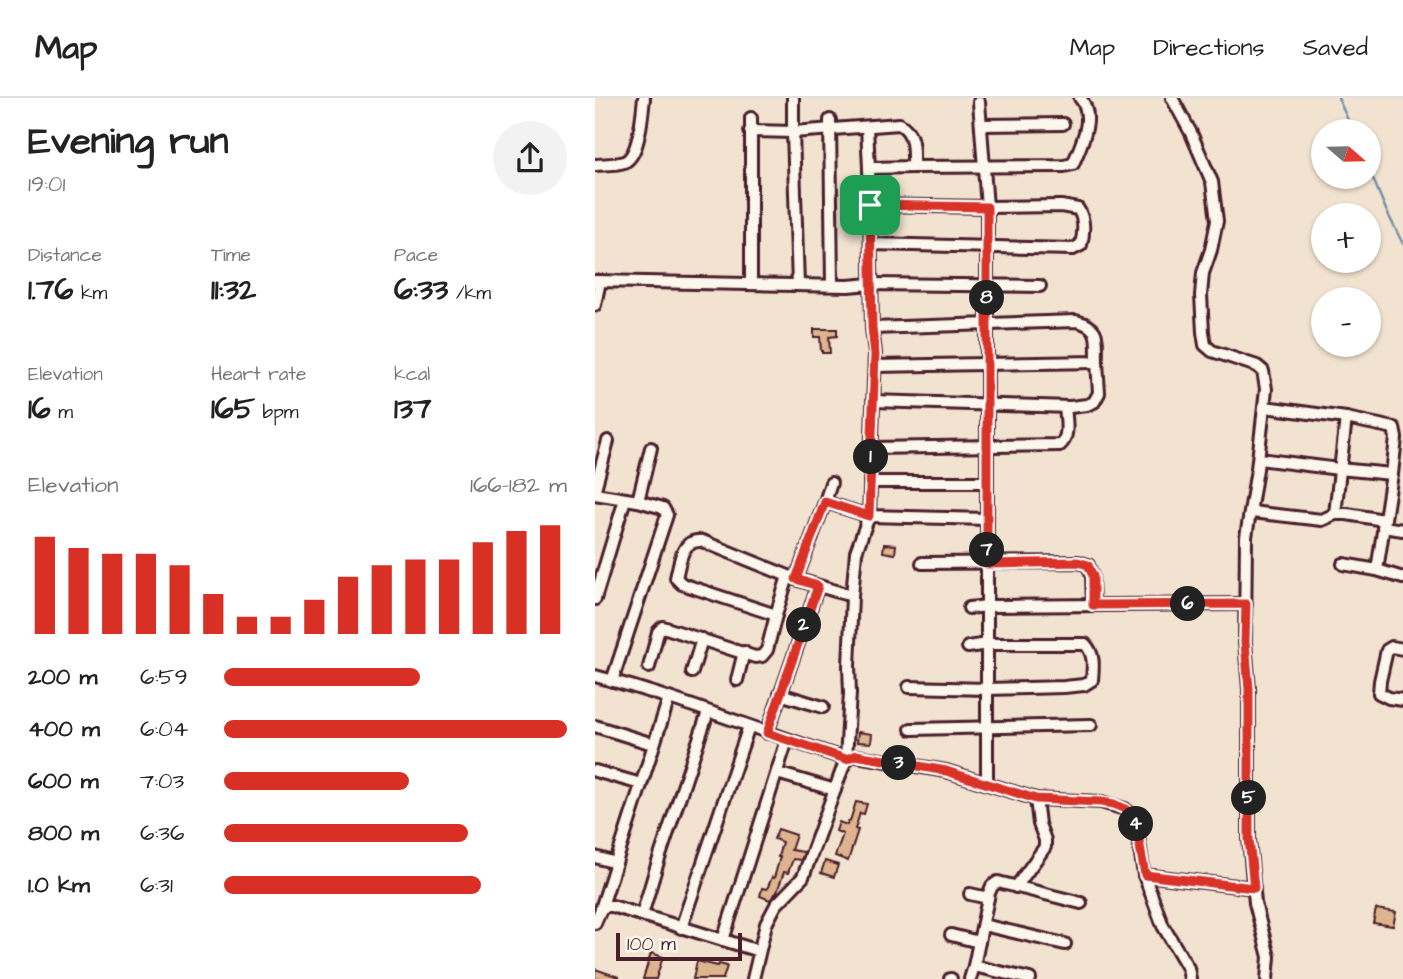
<!DOCTYPE html>
<html lang="en">
<head>
<meta charset="utf-8">
<style>
	body { margin:0; font-family:"Architects Daughter",sans-serif; background:#f2f2f2; color:#222; height:100vh; display:flex; flex-direction:column; font-size:26px; white-space:nowrap }
	* { box-sizing:border-box; margin:0 }
	p { font-size:23px; color:#767676 }
	.icon { flex:none; width:38px; height:38px; fill:none; stroke:currentColor; stroke-width:2; stroke-linecap:round; stroke-linejoin:round }
	.map { position:relative; flex:1; overflow:hidden }
	.side { display:flex; flex-direction:column; background:#fff; width:595px }
	.side>* { flex:none }
	.needle { width:46px; rotate:110deg }
	.buttons { position:absolute; left:716px; top:21px; display:grid; gap:14px }
	.buttons a { display:grid; place-items:center; width:70px; height:70px; border-radius:50%; background:#fff; box-shadow:0 2px 5px #0004; font-size:35px }
	.scale { position:absolute; left:21px; bottom:18px; width:126px; box-sizing:border-box; padding-left:7px; border:4px solid #4a1f2b; border-top:0; font-size:19px; line-height:24px; white-space:nowrap; color:#4a1f2b; -webkit-text-stroke:5px #fbf7ec; paint-order:stroke }
	.pin { position:absolute; display:grid; place-items:center; width:60px; height:60px; color:#fff; margin:-30px; border-radius:14px; box-shadow:0 4px 10px #0006 }
	.km { position:absolute; width:35px; height:35px; margin:-18px; border-radius:50%; background:#222; color:#fff; font-size:19px; line-height:35px; text-align:center }
	.round { display:grid; place-items:center; flex:none; width:74px; height:74px; border-radius:37px; background:#f2f2f2 }
	.summary { display:flex; align-items:center; justify-content:space-between; height:119px; padding:0 28px }
	h1 { font-size:38px; font-weight:800; line-height:52px }
	.metrics { display:grid; grid-template-columns:repeat(3,1fr); gap:10px; height:119px; padding:7px 28px }
	.metrics div { display:grid; align-content:center }
	.metrics b { font-size:30px; font-weight:800 }
	.metrics small { font-size:19px; font-weight:400 }
	.metrics p { font-size:19px }
	.chart { height:196px; padding:14px 28px }
	.chart p { display:flex; justify-content:space-between }
	.chart svg { width:100%; height:126px; margin-top:7px; stroke:#d93025; stroke-width:6 }
	ul { padding:0 28px; list-style:none; font-size:23px }
	li { display:grid; grid-template-columns:112px 84px 1fr; align-items:center; height:52px }
	li i { height:18px; border-radius:9px; background:#d93025 }
	header { display:flex; align-items:center; gap:42px; box-sizing:border-box; height:98px; padding:0 35px; background:#fff; border-bottom:2px solid #e0e0e0 }
	header strong { font-size:33px }
	nav { display:flex; gap:38px; margin-inline-start:auto; font-size:24px }
	main { display:flex; flex:1; min-height:0 }
	.map>svg:first-child { display:block }
	.lines { fill:none; stroke-linecap:round; stroke-linejoin:round }
	.stream { stroke:#7890a7; stroke-width:2.5 }
	.building { fill:#deb48f; stroke:#4a1f2b; stroke-width:2 }
	.street-casing { stroke:#4a1f2b; stroke-width:16 }
	.street { stroke:#fbf7ec; stroke-width:10 }
	.route-casing { stroke:#fff; stroke-width:14 }
	.route { stroke:#d93025; stroke-width:9 }
</style>
</head>
<body>
<header>
<strong>Map</strong>
<nav><a>Map</a><a>Directions</a><a>Saved</a></nav>
</header>
<main>
<section class="side">
<div class="summary"><div><h1>Evening run</h1><p>19:01</p></div><a class="round"><svg class="icon" aria-label="share" viewBox="0 0 24 24"><path d="M12 15V3M7 8l5-5 5 5M5 13v7h14v-7"/></svg></a></div>
<div class="metrics">
<div><p>Distance</p><b>1.76<small> km</small></b></div>
<div><p>Time</p><b>11:32</b></div>
<div><p>Pace</p><b>6:33<small> /km</small></b></div>
</div>
<div class="metrics">
<div><p>Elevation</p><b>16<small> m</small></b></div>
<div><p>Heart rate</p><b>165<small> bpm</small></b></div>
<div><p>kcal</p><b>137</b></div>
</div>
<div class="chart"><p><span>Elevation</span>166–182 m</p>
<svg viewBox="0 0 160 44" preserveAspectRatio="none"><path d="M5 44V10M15 44V14M25 44V16M35 44V16M45 44V20M55 44V30M65 44V38M75 44V38M85 44V32M95 44V24M105 44V20M115 44V18M125 44V18M135 44V12M145 44V8M155 44V6"/></svg>
</div>
<ul>
<li><b>200 m</b>6:59<i style="width:57%"></i></li>
<li><b>400 m</b>6:04<i style="width:100%"></i></li>
<li><b>600 m</b>7:03<i style="width:54%"></i></li>
<li><b>800 m</b>6:36<i style="width:71%"></i></li>
<li><b>1.0 km</b>6:31<i style="width:75%"></i></li>
</ul>
</section>
<div class="map">
<svg width="808" height="881" viewBox="0 0 808 881">
	<rect width="100%" height="100%" fill="#f2e3d0"/>
	<filter id="ink" filterUnits="userSpaceOnUse"><feTurbulence type="fractalNoise" baseFrequency=".0143" numOctaves="2"/><feDisplacementMap in="SourceGraphic" scale="14" xChannelSelector="R" yChannelSelector="G"/><feConvolveMatrix kernelMatrix="1 2 1 2 8 2 1 2 1" color-interpolation-filters="sRGB"/></filter>
	<g filter="url(#ink)">
		<g class="lines">
			<!-- stream -->
			<g class="stream">
				<path d="M743,0L758,33"/>
				<path d="M774,71L791,112L808,146"/>
			</g>
		</g>
		<!-- building -->
		<g class="building">
			<path d="M219,231H242V238L234,239L235,255H227V253H226L225,239H219Z"/>
			<path d="M289,446L301,447L300,456L288,454Z"/>
			<path d="M263,634L277,636L276,645L262,644Z"/>
			<path d="M261,704L272,706L269,716L265,715L260,731L263,732L253,763L240,758L248,736L241,733L244,724L252,727L253,723H255Z"/>
			<path d="M183,731L201,737L196,752L209,754L206,762L198,761L193,775L189,774L182,794L175,802L165,798L167,790L172,791L177,779L179,780L185,759H183L187,744L179,741Z"/>
			<path d="M230,763L243,767L239,779L226,775Z"/>
			<path d="M781,811L801,814L798,828L778,825Z"/>
			<path d="M56,855L68,859L61,881H48Z"/>
			<path d="M102,863L123,868L124,866L132,868L128,881H98Z"/>
			<path d="M0,871L24,879L23,881H0Z"/>
		</g>
		<g class="lines">
			<defs>
				<g id="street">
					<path d="M198,0V34L203,187"/>
					<path d="M577,0L596,35L617,84L622,123L616,152L608,175L606,197L608,234L610,247L617,253L662,268L668,273L671,291L662,371L651,439L650,544L654,591V741L660,805L674,859L672,881"/>
					<path d="M156,20V186"/>
					<path d="M235,22L237,187"/>
					<path d="M386,27L468,26"/>
					<path d="M272,29L274,70"/>
					<path d="M155,33L198,34L304,26C320,34 318,52 318,69L274,70L275,107"/>
					<path d="M0,67C8,66 21,67 29,64C45,58 47,15 49,0"/>
					<path d="M318,69L469,68L478,66C486,47 501,18 485,0"/>
					<path d="M276,146L478,151L486,147C489,135 490,121 483,111L466,108L392,109L384,4"/>
					<path d="M0,183L253,188L276,186L445,188"/>
					<path d="M0,207L5,183"/>
					<path d="M277,230L481,223C507,229 501,241 502,264L280,268"/>
					<path d="M278,303L475,309L492,307L499,304L504,295L502,264"/>
					<path d="M670,309L751,320L799,330L801,340L797,376L782,472L748,466"/>
					<path d="M277,350L465,347C475,339 471,321 470,309"/>
					<path d="M664,361L744,371L797,376"/>
					<path d="M275,384H392"/>
					<path d="M0,391L13,343"/>
					<path d="M0,396L43,403L68,410L72,417L17,583"/>
					<path d="M43,403L56,350"/>
					<path d="M230,404L236,385"/>
					<path d="M656,414L727,422L740,416H752L789,422"/>
					<path d="M740,416L751,320"/>
					<path d="M788,429L808,432"/>
					<path d="M327,465L483,464L493,467L497,478L498,507"/>
					<path d="M782,472L808,480"/>
					<path d="M193,478L181,517L87,486L81,480C85,464 86,441 107,443L193,478L201,481"/>
					<path d="M257,498L201,481L230,404L274,418L392,421"/>
					<path d="M0,501L30,401"/>
					<path d="M374,510L392,508L651,506"/>
					<path d="M808,551L797,549L792,552L785,583L784,595L794,600L808,602"/>
					<path d="M54,569L63,534L68,529L160,559L167,558L172,552L181,517"/>
					<path d="M97,574L107,541"/>
					<path d="M0,578C85,600 167,634 251,661L257,658H262L351,673L441,701L506,704L530,711L537,717L541,725L549,777L568,828L593,870L595,881"/>
					<path d="M142,582L149,554"/>
					<path d="M314,589L392,591L469,589L489,587L497,582C498,569 500,556 490,546H392L373,549"/>
					<path d="M185,596L228,609"/>
					<path d="M0,628L58,646"/>
					<path d="M316,631L496,627"/>
					<path d="M172,635L223,488"/>
					<path d="M0,673L46,686"/>
					<path d="M182,675L240,692"/>
					<path d="M0,759L21,765"/>
					<path d="M549,777L659,790"/>
					<path d="M421,789L450,749V742L444,726L441,701"/>
					<path d="M375,796L393,800"/>
					<path d="M6,811L11,808H17L164,853"/>
					<path d="M47,817L61,770L113,614"/>
					<path d="M0,825L6,811L74,600"/>
					<path d="M388,827L470,846"/>
					<path d="M86,830L154,628"/>
					<path d="M356,837L384,844"/>
					<path d="M128,842L192,642"/>
					<path d="M379,868L394,795L397,788L403,784L486,805"/>
					<path d="M158,881L171,826L181,807L208,779L251,661L255,595L254,568L257,498L261,454L274,418L280,255L277,230L275,107L392,109V685"/>
					<path d="M355,881H356"/>
					<path d="M375,881L379,868L435,881"/>
				</g>
			</defs>
			<!-- street casing -->
			<use href="#street" class="street-casing"/>
			<!-- street -->
			<use href="#street" class="street"/>
		</g>
	</g>
	<g class="lines" filter="url(#ink)">
		<defs>
			<path id="route" d="M275,107L392,109V466L483,464L493,467L498,478V507L651,506L650,544L654,591V741L659,790L550,777L541,725L537,717L530,711L519,706L506,704L441,701L351,673L261,657L251,661L172,635L223,488L201,481L230,404L274,418L280,256L277,230Z"/>
		</defs>
		<!-- route casing -->
		<use href="#route" class="route-casing"/>
		<!-- route -->
		<use href="#route" class="route"/>
	</g>
</svg>
<div class="buttons">
<a><svg class="needle" viewBox="-14 -14 28 28"><path d="M0-13l5 13h-10z" fill="#e53935"/><path d="M0 13l5-13h-10z" fill="#767676"/></svg></a>
<a>+</a>
<a>−</a>
</div>
<div class="scale">100 m</div>
<div class="pin" style="left:275px;top:107px;background:#1e9e55"><svg class="icon" aria-label="arrive" viewBox="0 0 24 24"><path d="M6 21V4h12l-3 4 3 4H6"/></svg></div>
<b class="km" style="left:276px;top:359px">1</b>
<b class="km" style="left:209px;top:527px">2</b>
<b class="km" style="left:304px;top:665px">3</b>
<b class="km" style="left:541px;top:726px">4</b>
<b class="km" style="left:654px;top:700px">5</b>
<b class="km" style="left:593px;top:506px">6</b>
<b class="km" style="left:392px;top:452px">7</b>
<b class="km" style="left:392px;top:200px">8</b>
</div>
</main>
</body>
</html>
